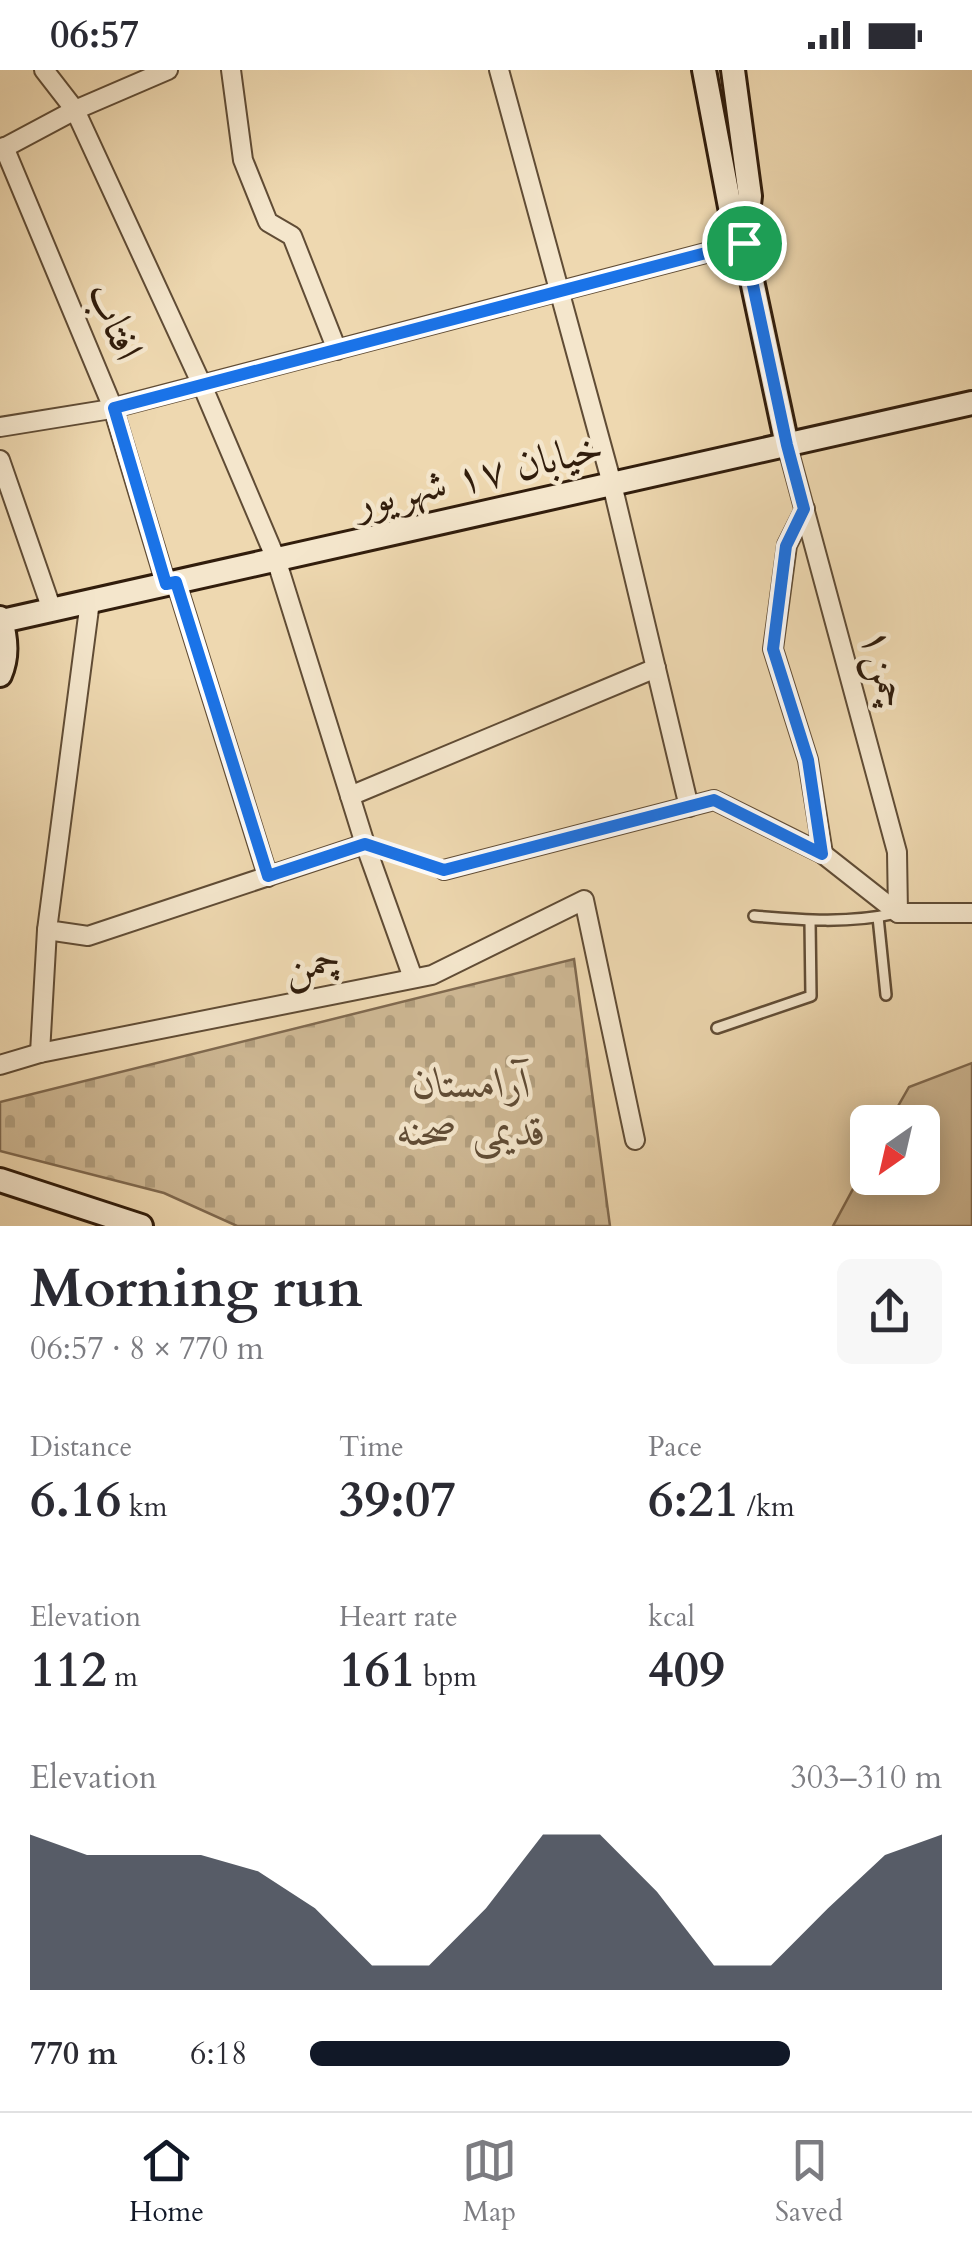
<!DOCTYPE html>
<html lang="en">
<head>
<meta charset="utf-8">
<style>
	body { margin:0; font-family:Cardo,Amiri,serif; background:#f7f7f7; color:#2b2b33; height:100vh; display:flex; flex-direction:column; font-size:38px; white-space:nowrap }
	* { box-sizing:border-box; margin:0 }
	p { font-size:32px; color:#7c7c81 }
	.icon { flex:none; width:55px; height:55px; fill:none; stroke:currentColor; stroke-width:2; stroke-linecap:round; stroke-linejoin:round }
	.map { position:relative; height:1156px; overflow:hidden }
	.sheet { display:flex; flex-direction:column; background:#fff; flex:1 }
	.sheet>* { flex:none }
	.needle { width:65px; rotate:214deg }
	.controls { position:absolute; left:850px; top:1035px; display:grid; gap:20px }
	.controls a { display:grid; place-items:center; width:90px; height:90px; border-radius:15px; background:#fff; box-shadow:0 5px 25px #0003; font-size:50px }
	.pin { position:absolute; display:grid; place-items:center; width:85px; height:85px; color:#fff; margin:-42px; border:5px solid #fff; border-radius:50%; box-shadow:0 2px 10px #0007 }
	.round { display:grid; place-items:center; flex:none; width:105px; height:105px; border-radius:15px; background:#f7f7f7 }
	.summary { display:flex; align-items:center; justify-content:space-between; height:170px; padding:0 30px }
	h1 { font-size:55px; font-weight:700; line-height:75px }
	.stats { display:grid; grid-template-columns:repeat(3,1fr); gap:15px; height:170px; padding:10px 30px }
	.stats div { display:grid; align-content:center }
	.stats b { font-size:50px; font-weight:700 }
	.stats small { font-size:28px; font-weight:400 }
	.stats p { font-size:28px }
	.chart { height:280px; padding:20px 30px }
	.chart p { display:flex; justify-content:space-between }
	.chart svg { width:100%; height:180px; margin-top:10px; fill:#111827; opacity:.7 }
	ul { padding:0 30px; list-style:none; font-size:32px }
	li { display:grid; grid-template-columns:160px 120px 1fr; align-items:center; height:75px }
	li i { height:25px; border-radius:12px; background:#111827 }
	.status { display:flex; justify-content:space-between; align-items:center; height:70px; padding:0 50px; background:#fff; direction:ltr }
	.status svg { height:28px; fill:currentColor }
	.menu { display:flex; justify-content:space-around; align-items:center; height:140px; border-top:2px solid #e1e1e2; background:#fff; font-size:28px; color:#7c7c81 }
	.menu a { display:grid; justify-items:center; gap:5px }
	.menu .selected { color:#111827 }
	.map>svg:first-child { display:block }
	.cemetery { fill:url(#cemetery-stones); stroke:#806a50; stroke-width:2.5 }
	.garden { fill:#ceb894; stroke:#806a50; stroke-width:2.5 }
	.lines { fill:none; stroke-linecap:round; stroke-linejoin:round }
	.lane-casing { stroke:#604c35; stroke-width:14 }
	.street-casing { stroke:#604c35; stroke-width:22 }
	.secondary-casing { stroke:#311d0c; stroke-width:28 }
	.path { stroke:#311d0c; stroke-width:4; stroke-dasharray:2.5 5; stroke-linecap:butt }
	.lane { stroke:#f4e6cc; stroke-width:9 }
	.street { stroke:#f4e6cc; stroke-width:18 }
	.secondary { stroke:#f4e6cc; stroke-width:22 }
	.route-casing { stroke:#fff; stroke-width:20 }
	.route { stroke:#1a73e8; stroke-width:12 }
	.labels { text-anchor:middle; dominant-baseline:central; stroke-width:9; stroke-linejoin:round; paint-order:stroke }
	.street-label { font-size:42px; fill:#311d0c; stroke:#f4e6cc }
	.park-label { font-size:42px; font-style:italic; fill:#604c35; stroke:#f4e6cc }
</style>
</head>
<body>
<div class="status"><b>06:57</b><svg viewBox="0 0 49 12"><path d="M0 12V9h3v3zM5 12V6h3v6zM10 12V3h3v9zM15 12V0h3v12zM26 1h20v11H26zM47 4h2v5h-2z"/></svg></div>
<div class="map">
<svg width="972" height="1156" viewBox="0 0 972 1156">
	<defs>
		<pattern id="cemetery-stones" width="16" height="16" patternUnits="userSpaceOnUse" patternTransform="scale(2.5)"><rect width="16" height="16" fill="#ceb894"/><path d="M2 7V4a2 2 0 0 1 4 0v3zM10 15v-3a2 2 0 0 1 4 0v3z" fill="#b19e7e"/></pattern>
	</defs>
	<rect width="100%" height="100%" fill="#eed8b0"/>
	<filter id="stains"><feTurbulence type="fractalNoise" baseFrequency=".002" numOctaves="4"/><feColorMatrix values="0 0 0 0 .2 0 0 0 0 .09 0 0 0 0 .02 0 0 0 .5 -.17"/></filter>
	<radialGradient id="worn" r=".72"><stop offset=".6" stop-color="#630" stop-opacity="0"/><stop offset="1" stop-color="#630" stop-opacity=".3"/></radialGradient>
	<!-- cemetery -->
	<path class="cemetery" d="M574,889L610,1156H237L164,1123L0,1081V1032Z"/>
	<!-- garden -->
	<path class="garden" d="M972,993V1156H833L867,1093L868,1108H922V1052H889L909,1017Z"/>
	<g class="lines">
		<defs>
			<g id="lane">
				<path d="M754,846C801,850 850,854 896,843"/>
				<path d="M878,847L886,925"/>
				<path d="M717,958L811,926L810,851"/>
			</g>
			<g id="street">
				<path d="M44,0L75,40L202,315L276,489L365,774L413,908"/>
				<path d="M231,0L243,90L268,152L292,166L337,280"/>
				<path d="M499,0L612,414L689,737"/>
				<path d="M4,77L113,338L166,514"/>
				<path d="M0,80L75,40L168,0"/>
				<path d="M0,357L105,340L744,173"/>
				<path d="M787,375L897,782L898,843"/>
				<path d="M0,390L52,540"/>
				<path d="M805,439L787,475L773,579L808,690L823,784"/>
				<path d="M176,512L268,807"/>
				<path d="M90,531L47,860L88,866L365,774"/>
				<path d="M350,726L656,598"/>
				<path d="M444,800L714,730L823,784L898,843H972"/>
				<path d="M40,983L47,860"/>
				<path d="M0,995L40,983L432,905L584,830L635,1070"/>
			</g>
			<g id="secondary">
				<path d="M704,0L730,137L744,173L787,375"/>
				<path d="M733,0L750,126L745,170"/>
				<path d="M0,548C6,566 8,587 0,605"/>
				<path d="M2,551L972,333"/>
				<path d="M0,1110L141,1156"/>
			</g>
		</defs>
		<!-- lane casing -->
		<use href="#lane" class="lane-casing"/>
		<!-- street casing -->
		<use href="#street" class="street-casing"/>
		<!-- secondary casing -->
		<use href="#secondary" class="secondary-casing"/>
		<!-- path -->
		<path class="path" d="M387,782L425,794"/>
		<!-- lane -->
		<use href="#lane" class="lane"/>
		<!-- street -->
		<use href="#street" class="street"/>
		<!-- secondary -->
		<use href="#secondary" class="secondary"/>
	</g>
	<g class="lines">
		<defs>
			<path id="route" d="M744,173L787,375L804,439L786,476L773,579L808,690L822,784L714,730L444,800L365,774L268,806L176,512L166,514L114,338Z"/>
		</defs>
		<!-- route casing -->
		<use href="#route" class="route-casing"/>
		<!-- route -->
		<use href="#route" class="route"/>
	</g>
	<g class="labels">
		<!-- street labels -->
		<g class="street-label">
			<text transform="translate(115 251) rotate(67)">افتاب</text>
			<text transform="translate(479 405) rotate(-13)">خیابان ۱۷ شهریور</text>
			<text transform="translate(885 598) rotate(75)">چمن۱</text>
			<text transform="translate(312 893) rotate(-11)">چمن</text>
		</g>
		<!-- park labels -->
		<g class="park-label">
			<text x="472" y="1013">آرامستان<tspan x="472" dy="48">قدیمی صحنه</tspan></text>
		</g>
	</g>
	<rect width="100%" height="100%" filter="url(#stains)"/>
	<rect width="100%" height="100%" fill="url(#worn)"/>
</svg>
<div class="controls">
<a><svg class="needle" viewBox="-14 -14 28 28"><path d="M0-13l5 13h-10z" fill="#e53935"/><path d="M0 13l5-13h-10z" fill="#7c7c81"/></svg></a>
</div>
<div class="pin" style="left:744px;top:173px;background:#1e9e55"><svg class="icon" aria-label="arrive" viewBox="0 0 24 24"><path d="M6 21V4h12l-3 4 3 4H6"/></svg></div>
</div>
<section class="sheet">
<div class="summary"><div><h1>Morning run</h1><p>06:57 · 8 × 770 m</p></div><a class="round"><svg class="icon" aria-label="share" viewBox="0 0 24 24"><path d="M12 15V3M7 8l5-5 5 5M5 13v7h14v-7"/></svg></a></div>
<div class="stats">
<div><p>Distance</p><b>6.16<small> km</small></b></div>
<div><p>Time</p><b>39:07</b></div>
<div><p>Pace</p><b>6:21<small> /km</small></b></div>
</div>
<div class="stats">
<div><p>Elevation</p><b>112<small> m</small></b></div>
<div><p>Heart rate</p><b>161<small> bpm</small></b></div>
<div><p>kcal</p><b>409</b></div>
</div>
<div class="chart"><p><span>Elevation</span>303–310 m</p>
<svg viewBox="0 0 160 44" preserveAspectRatio="none"><path d="M0 44V6L10 11L20 11L30 11L40 15L50 24L60 38L70 38L80 24L90 6L100 6L110 20L120 38L130 38L140 24L150 11L160 6V44z"/></svg>
</div>
<ul>
<li><b>770 m</b>6:18<i style="width:76%"></i></li>
</ul>
</section>
<nav class="menu">
<a class="selected"><svg class="icon" aria-label="home" viewBox="0 0 24 24"><path d="M3 11l9-7 9 7M6 9v11h12V9"/></svg>Home</a>
<a><svg class="icon" aria-label="map" viewBox="0 0 24 24"><path d="M3 6l6-2 6 2 6-2v14l-6 2-6-2-6 2zM9 4v14M15 6v14"/></svg>Map</a>
<a><svg class="icon" aria-label="saved" viewBox="0 0 24 24"><path d="M7 4h10v16l-5-4-5 4z"/></svg>Saved</a>
</nav>
</body>
</html>
